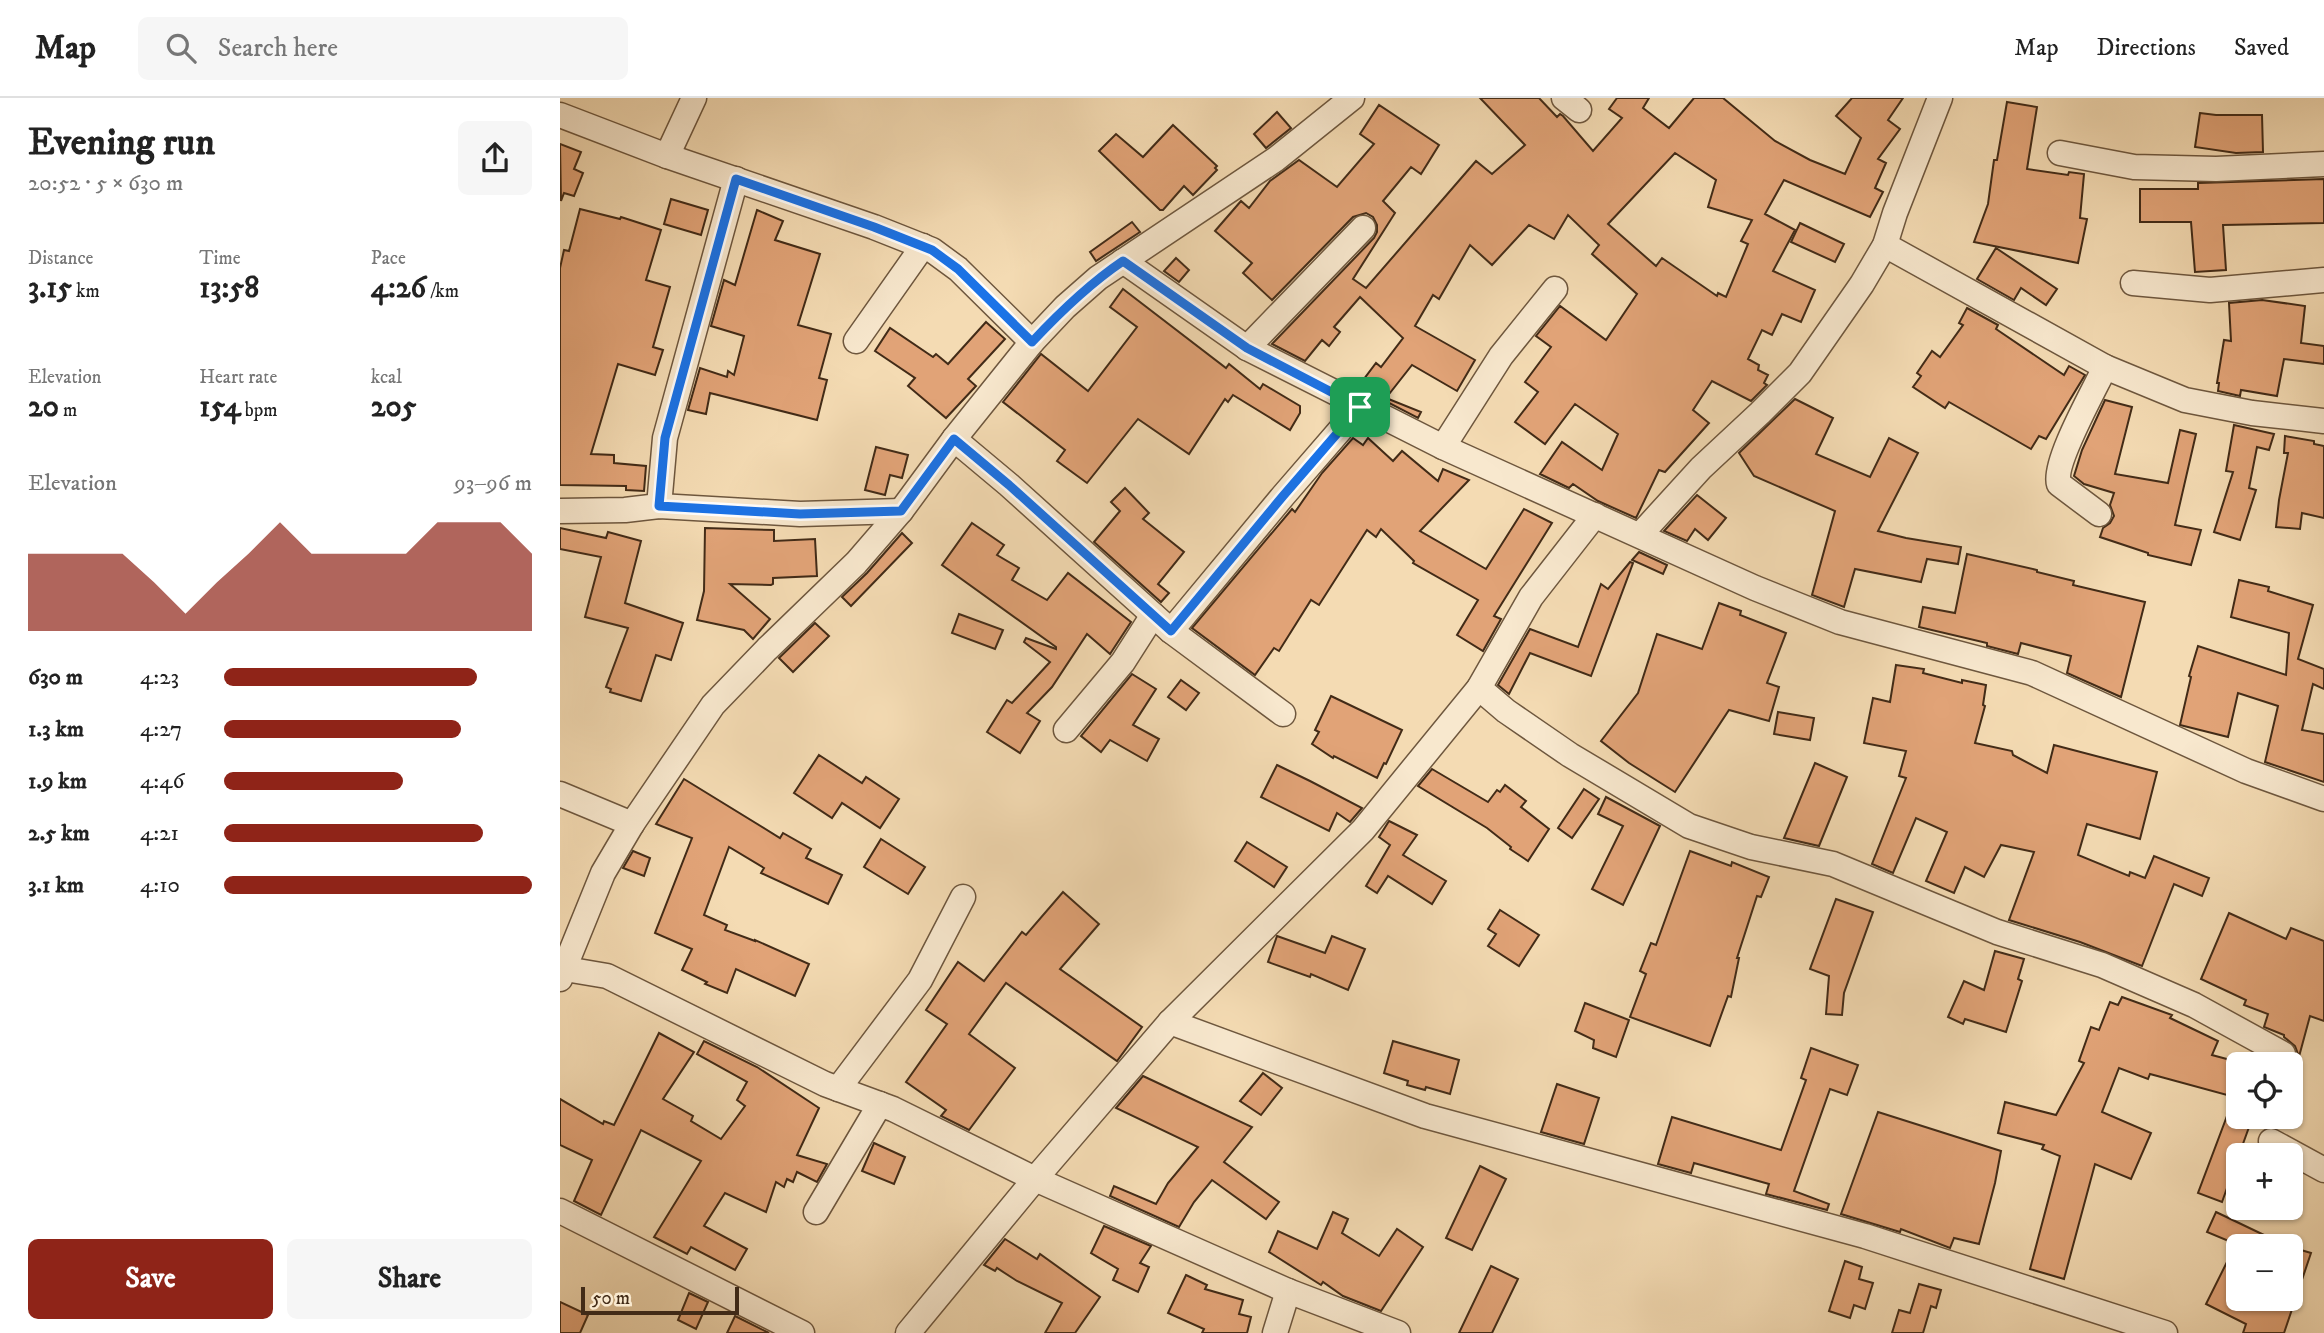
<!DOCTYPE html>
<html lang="en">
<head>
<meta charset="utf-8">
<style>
	body { margin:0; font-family:"IM FELL DW Pica",serif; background:#f6f6f6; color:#222; height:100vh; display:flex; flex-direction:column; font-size:26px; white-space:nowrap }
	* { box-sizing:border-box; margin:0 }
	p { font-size:23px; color:#767676 }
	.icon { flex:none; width:38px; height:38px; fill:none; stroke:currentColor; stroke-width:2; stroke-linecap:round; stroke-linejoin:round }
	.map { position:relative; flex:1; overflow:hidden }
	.side { display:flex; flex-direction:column; background:#fff; width:560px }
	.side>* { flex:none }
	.controls { position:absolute; left:1666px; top:954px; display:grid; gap:14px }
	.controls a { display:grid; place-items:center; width:77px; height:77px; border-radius:10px; background:#fff; box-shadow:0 2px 5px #0004; font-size:35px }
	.scale { position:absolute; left:21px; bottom:18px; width:158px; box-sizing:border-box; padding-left:7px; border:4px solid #422b17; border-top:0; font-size:19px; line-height:24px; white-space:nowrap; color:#422b17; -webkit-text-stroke:5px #f8e8ce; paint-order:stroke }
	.pin { position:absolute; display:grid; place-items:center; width:60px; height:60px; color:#fff; margin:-30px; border-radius:14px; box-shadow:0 4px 10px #0006 }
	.round { display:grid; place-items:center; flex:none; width:74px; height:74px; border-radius:10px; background:#f6f6f6 }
	.overview { display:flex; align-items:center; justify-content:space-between; height:119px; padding:0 28px }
	h1 { font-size:38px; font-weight:800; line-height:52px }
	.metrics { display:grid; grid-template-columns:repeat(3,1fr); gap:10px; height:119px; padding:7px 28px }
	.metrics div { display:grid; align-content:center }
	.metrics b { font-size:30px; font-weight:800 }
	.metrics small { font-size:19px; font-weight:400 }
	.metrics p { font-size:19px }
	.chart { height:196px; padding:14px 28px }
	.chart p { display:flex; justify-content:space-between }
	.chart svg { width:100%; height:126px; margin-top:7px; fill:#8f2418; opacity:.7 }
	.button { display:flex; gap:14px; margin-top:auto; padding:14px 28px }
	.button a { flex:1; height:80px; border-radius:10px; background:#8f2418; color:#fff; font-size:28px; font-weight:800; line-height:80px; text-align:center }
	.button a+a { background:#f6f6f6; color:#222 }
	ul { padding:0 28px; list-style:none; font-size:23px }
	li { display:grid; grid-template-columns:112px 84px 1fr; align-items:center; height:52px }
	li i { height:18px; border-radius:9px; background:#8f2418 }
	header { display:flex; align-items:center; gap:42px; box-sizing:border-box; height:98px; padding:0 35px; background:#fff; border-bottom:2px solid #e0e0e0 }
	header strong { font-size:33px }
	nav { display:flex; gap:38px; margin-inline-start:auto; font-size:24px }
	.search { width:490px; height:63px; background:#f6f6f6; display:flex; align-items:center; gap:18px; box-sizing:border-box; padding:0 24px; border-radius:10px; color:#767676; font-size:26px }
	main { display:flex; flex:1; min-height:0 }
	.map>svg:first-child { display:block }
	.building { fill:#e1a377; stroke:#422b17; stroke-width:2; fill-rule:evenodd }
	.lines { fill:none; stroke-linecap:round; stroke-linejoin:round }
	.minor-casing { stroke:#6e573e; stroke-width:27 }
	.minor { stroke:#f8e8ce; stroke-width:24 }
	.route-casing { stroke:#fff; stroke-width:14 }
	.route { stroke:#1a73e8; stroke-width:9 }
</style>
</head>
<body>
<header>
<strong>Map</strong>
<div class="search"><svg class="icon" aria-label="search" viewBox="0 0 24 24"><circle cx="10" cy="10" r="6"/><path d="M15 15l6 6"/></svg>Search here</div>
<nav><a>Map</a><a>Directions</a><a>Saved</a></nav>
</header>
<main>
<section class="side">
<div class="overview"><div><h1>Evening run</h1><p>20:52 · 5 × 630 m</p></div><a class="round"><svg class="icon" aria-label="share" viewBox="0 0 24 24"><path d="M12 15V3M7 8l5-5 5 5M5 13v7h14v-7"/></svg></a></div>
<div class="metrics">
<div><p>Distance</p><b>3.15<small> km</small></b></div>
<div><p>Time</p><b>13:58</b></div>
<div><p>Pace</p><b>4:26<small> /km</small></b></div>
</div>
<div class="metrics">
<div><p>Elevation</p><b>20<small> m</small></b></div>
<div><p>Heart rate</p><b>154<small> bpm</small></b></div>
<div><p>kcal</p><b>205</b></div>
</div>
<div class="chart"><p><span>Elevation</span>93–96 m</p>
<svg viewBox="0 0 160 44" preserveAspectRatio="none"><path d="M0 44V17L10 17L20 17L30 17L40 27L50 38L60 27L70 17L80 6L90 17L100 17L110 17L120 17L130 6L140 6L150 6L160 17V44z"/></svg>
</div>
<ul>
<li><b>630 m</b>4:23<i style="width:82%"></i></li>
<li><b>1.3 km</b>4:27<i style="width:77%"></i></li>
<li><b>1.9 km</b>4:46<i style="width:58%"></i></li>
<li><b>2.5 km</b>4:21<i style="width:84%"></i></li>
<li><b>3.1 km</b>4:10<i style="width:100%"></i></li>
</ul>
<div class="button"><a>Save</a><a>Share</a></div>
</section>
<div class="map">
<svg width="1764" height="1235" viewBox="0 0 1764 1235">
	<rect width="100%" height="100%" fill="#f4dbb3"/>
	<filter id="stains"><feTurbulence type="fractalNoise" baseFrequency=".00286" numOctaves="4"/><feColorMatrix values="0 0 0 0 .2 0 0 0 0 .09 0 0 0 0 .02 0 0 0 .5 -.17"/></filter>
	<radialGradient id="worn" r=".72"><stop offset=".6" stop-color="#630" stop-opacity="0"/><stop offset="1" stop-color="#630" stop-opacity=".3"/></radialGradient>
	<!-- building -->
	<g class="building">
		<path d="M920,0H979L997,19L1000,16L1003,18L1033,53L1062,20L1049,11L1057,0H1089L1083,10L1109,30L1134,0H1163L1215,43L1250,62L1285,76L1301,40L1276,18L1292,0H1343L1328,22L1340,31L1318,61L1326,65L1315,90L1323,94L1310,119L1224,82L1205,116L1235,132L1213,173L1255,192L1241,224L1222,216L1212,237L1202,232L1188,261L1199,267L1198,272L1208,277L1204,285L1207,287L1191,303L1152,283L1133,312L1149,325L1105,374L1099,372L1076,420L1038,403L1013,386L1009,390L980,376L1002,344L1042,372L1058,336L1015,306L985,346L955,324L978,294L965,284L991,249L976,238L1000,208L1046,242L1077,196L1032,156L1039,147L1008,117L994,141L969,127L932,167L910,147L879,201L873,197L855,228L915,262L897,293L852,267L826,300L861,314L858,320L798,289L816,265L821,269L843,240L800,199L774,229L780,234L769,248L762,242L745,263L712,246L814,140L817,134V127L813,119L806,115L793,119L712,202L683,175L692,165L655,133L681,103L689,110L710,83L739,62L777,89L814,46L800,36L819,7L879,47L861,76L851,69L823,103L835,115L793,181L806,190L916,63L932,76L965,47ZM1115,55L1156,82L1148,109L1192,122L1181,143L1188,146L1166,199L1158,195L1157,198L1102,160L1096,168L1048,126Z"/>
		<path d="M1447,4L1477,9L1467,71L1508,77L1509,74L1524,76L1520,120L1527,121L1518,165L1414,144L1428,106L1434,62H1437Z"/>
		<path d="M717,14L731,30L706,50L694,36Z"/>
		<path d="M1640,15L1656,17H1702L1703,54L1676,55L1635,49Z"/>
		<path d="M613,27L657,68L655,70L657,72L633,97L624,88L603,112H600L539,53L556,36L583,59Z"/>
		<path d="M0,46L21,54L14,71L23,75L14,98L4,95L1,103Z"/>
		<path d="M1764,81V125L1663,127L1666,172L1635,174L1631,124H1580V91H1638V85Z"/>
		<path d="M111,101L148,112L141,137L104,126Z"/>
		<path d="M20,111L60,121L61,119L101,132L86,182L110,189L93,249L103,252L95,277L58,266L31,356L54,357V365L86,368L84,393L66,392V388L0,387V170L4,152L9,153Z"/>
		<path d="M197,112L223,123L215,142L260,156L238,227L271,236L259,280L267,282L257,322L150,295L146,316L128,312L140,270L167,279L168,273L174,277L184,238L151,228L164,182L175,187Z"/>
		<path d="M572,124L580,134L536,163L530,154Z"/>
		<path d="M1240,125L1284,146L1275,164L1231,144Z"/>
		<path d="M1436,150L1497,191L1486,207L1461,190L1454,202L1417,181Z"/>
		<path d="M616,160L629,172L619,184L604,173Z"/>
		<path d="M563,191L666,270L669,266L700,291L703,286L740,308V315L730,332L673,297L668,304L665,301L629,356L578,321L527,385L497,363L505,352L443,304L481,256L528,293L577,229L550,209Z"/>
		<path d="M1702,202L1745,208L1741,245L1764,248V266L1724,261L1717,298L1681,292L1680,298L1658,293L1659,285H1657L1664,242L1671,243L1669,205Z"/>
		<path d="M1407,210L1438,227L1436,231L1504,277L1509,268L1525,277L1486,341L1479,338L1471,351L1389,304L1385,310L1353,289L1361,278L1357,275L1372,253L1380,259L1403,227L1399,225Z"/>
		<path d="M426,224L445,241L408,281L416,288L386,320L348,288L355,280L315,253L330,230L373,259L376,256L388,266Z"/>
		<path d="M1235,301L1273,320L1256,356L1310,379L1329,340L1358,355L1318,433L1346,440L1401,449L1398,466L1367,461L1361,484L1295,471L1284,509L1252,497L1275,413L1194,378L1179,355Z"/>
		<path d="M1545,302L1572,309L1555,376L1608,385L1620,332L1636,336L1615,427L1641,432L1631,467L1588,457V455L1540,439L1543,430L1550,425L1554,418L1550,407L1554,395L1524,386L1514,378L1522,352Z"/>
		<path d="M1674,327L1714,336L1709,352L1697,349L1689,390L1696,392L1680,442L1654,434L1673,374L1666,373Z"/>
		<path d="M1725,338L1754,343V346L1764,348V420L1742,415L1740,431L1716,429L1719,402L1728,355H1724Z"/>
		<path d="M793,340L803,347L808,340L833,363L842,353L878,383L883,371L909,382L860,433L926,471L964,411L992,425L934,518L941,521L923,553L897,537L918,502L853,465L854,463L821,431L816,439L807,432L759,507L751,502L719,553L714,550L695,577L632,530L732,411L735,414L762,375Z"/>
		<path d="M316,349L348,357L342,380L330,377L325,397L305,392Z"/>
		<path d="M565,390L589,415L583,421L624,454L598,486L609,495L601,504L534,444L560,413L551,404Z"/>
		<path d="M1137,397L1166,420L1148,442L1135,431L1127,443L1104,433Z"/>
		<path d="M412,425L444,447L437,457L459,470L452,482L487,502L508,475L571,524L550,556L527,536L492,589L467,615L480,623L460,655L427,634L447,602L452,605L490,564L464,544L466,540L496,551V549L382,467Z"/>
		<path d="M0,430L46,440L48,434L81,443L65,505L123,525L111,562L96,557L81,603L50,594L51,591L46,589L68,530L25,519L41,459L0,451Z"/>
		<path d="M145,430L214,432V443L255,441L257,478L213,480V486L211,487L170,486L210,521L193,541L184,532L137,522L144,493Z"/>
		<path d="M342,435L352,445L291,508L282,499L307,475Z"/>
		<path d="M1079,454L1107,467L1103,476L1072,462Z"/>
		<path d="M1407,456L1477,472V474L1514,483L1513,487L1585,504L1561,599L1507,575L1511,558L1461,545L1458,556L1427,548V545L1359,529L1363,509L1395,515Z"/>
		<path d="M1070,464L1073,465L1031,578L970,555L949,596L938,587L970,531L1018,549L1041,486L1048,491Z"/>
		<path d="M1679,482L1709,489L1708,493L1753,507L1738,561L1764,571V591L1753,586L1742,632L1764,636V684L1705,664L1718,608L1678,595L1668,639L1620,627L1631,579L1629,578L1638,548L1726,577L1729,535L1671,519Z"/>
		<path d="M1159,505L1181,513L1180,517L1226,535L1207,585L1219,589L1209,623L1169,612L1115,694L1069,665L1041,643L1078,595L1097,536L1142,551Z"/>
		<path d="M399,516L443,532L435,551L392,535Z"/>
		<path d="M255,525L269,538L233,574L219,560Z"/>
		<path d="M1336,567L1364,571L1363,575L1402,585V582L1426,587L1423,607L1425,608L1415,645L1452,653L1453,657L1487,675L1494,647L1597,674L1580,741L1527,726L1518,757L1569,778L1570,774L1585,780L1594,758L1649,780L1642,798L1614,786L1582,868L1520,844L1449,822L1474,754L1441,747L1424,779L1405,769L1394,795L1366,783L1387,734L1356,720L1333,775L1312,766L1346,680L1339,678L1346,653L1304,645L1313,600L1330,604Z"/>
		<path d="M572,576L596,591L573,627L599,641L587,663L550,642L541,654L521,638Z"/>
		<path d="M621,582L639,595L626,612L608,599Z"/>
		<path d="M771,598L842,632L826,666L824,665L817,680L774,658L773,660L752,646L759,634L755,632Z"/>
		<path d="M1218,614L1254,620L1250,642L1214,636Z"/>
		<path d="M259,657L302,685L306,679L339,701L320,730L282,705L272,720L234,695Z"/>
		<path d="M1255,665L1287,679L1259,748L1224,740Z"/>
		<path d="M717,667L750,683L802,710L790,724L777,715L769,733L701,699Z"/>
		<path d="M872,671L928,704L937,692L940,694L945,687L966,703L961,709L989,731L968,763L950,751L951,749L927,730L858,688Z"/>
		<path d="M124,681L220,740L223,735L251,751L246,760L282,777L268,806L201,775L204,770L169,749L144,817L167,827L165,832L195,843V842L249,866L235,898L176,871L167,895L145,886L147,884L122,872L132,851L95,835L132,740L96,726Z"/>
		<path d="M1024,691L1039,701L1012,740L998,730Z"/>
		<path d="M1046,699L1100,728L1063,807L1032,791L1063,728L1038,716Z"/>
		<path d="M829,723L857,737L843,757L886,783L872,806L828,778L817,795L806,788L830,747L819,739Z"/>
		<path d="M321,741L365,769L348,796L304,769Z"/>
		<path d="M687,744L727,769L714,789L675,763Z"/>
		<path d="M73,753L90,760L84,778L63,770Z"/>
		<path d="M1130,753L1171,768L1172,764L1209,779L1201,799L1197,798L1177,860H1179L1171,899L1168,898L1150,948L1070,919L1086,876L1080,873L1091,845L1096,847Z"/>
		<path d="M503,794L539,826L500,871L582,929L557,963L446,885L409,936L455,970L409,1032L381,1018L386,1012L346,984L387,926L366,912L398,864L424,883L462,834L466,837Z"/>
		<path d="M1276,801L1313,814L1284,895L1282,917L1266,916L1269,878L1250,871Z"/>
		<path d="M940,812L979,837L959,868L928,848L936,836L928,831Z"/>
		<path d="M1669,815L1726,841L1731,830L1764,843V923L1750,918L1737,966H1733L1738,956L1735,948L1724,939V937L1704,929L1708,916L1684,907L1686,902L1641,881Z"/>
		<path d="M717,838L765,855L772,838L805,851L788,892L751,876L750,879L708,864Z"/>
		<path d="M1435,853L1464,861L1458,881L1462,883L1446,934L1405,921L1403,926L1388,919L1404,883L1424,892Z"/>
		<path d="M1562,899L1612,917L1610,920L1658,943L1652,957L1678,964V1000L1590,976L1588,981L1559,970L1542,1014L1591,1035L1571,1081L1535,1066L1504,1181L1470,1171L1500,1058L1482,1051L1484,1047L1438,1035L1445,1004L1496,1017L1524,965L1519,963L1531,929L1539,932L1550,904L1558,907Z"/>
		<path d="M1025,905L1069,922L1056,959L1033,950L1034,942L1015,933Z"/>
		<path d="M99,935L134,954L103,1001L133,1018L131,1023L161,1041L185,1008L177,1002L187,984L137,956L144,943L197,969L259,1010L237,1057L267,1066L257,1084L237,1074L233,1084L227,1081L224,1089L216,1084L206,1114L165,1095L144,1128L187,1151L175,1172L131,1149L127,1156L94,1139L141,1063L81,1032L41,1117L14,1103L32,1062L0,1047V1001L43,1026L44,1023L54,1027Z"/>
		<path d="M833,943L899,962L890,996L866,989L865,992L847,987L848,983L824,975Z"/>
		<path d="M1251,950L1298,967L1287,997L1270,991L1234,1093L1269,1106L1267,1112L1206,1096L1209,1086L1134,1065L1131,1075L1098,1066L1112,1019L1221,1052L1246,982L1241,980Z"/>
		<path d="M703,975L722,990L701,1017L680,1003Z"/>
		<path d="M583,978L692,1029L664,1064L719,1104L706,1121L652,1082L634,1104L619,1129L550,1098L554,1088L596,1106L608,1085L638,1049L556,1010Z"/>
		<path d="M997,986L1039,1000L1024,1046L981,1034Z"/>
		<path d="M1318,1014L1441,1053L1435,1085L1419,1146L1394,1140L1390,1150L1341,1131L1340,1134L1281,1116Z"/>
		<path d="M1667,1018H1693L1662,1104L1638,1095Z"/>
		<path d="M314,1045L345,1059L334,1086L302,1073Z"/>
		<path d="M920,1068L946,1081L912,1152L886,1140Z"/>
		<path d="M773,1114L788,1121L782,1135L819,1158L837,1131L863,1149L821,1213L783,1198L763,1184L761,1187L709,1154L718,1133L757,1151Z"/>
		<path d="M1656,1114L1727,1148L1678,1147V1200H1731V1149L1751,1155L1724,1235H1683L1686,1226L1646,1206L1676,1146L1647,1134Z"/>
		<path d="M544,1128L591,1148L580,1165L589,1169L578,1194L553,1182L558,1171L531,1155Z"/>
		<path d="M445,1141L477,1161L480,1156L540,1199L515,1235H485L502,1205L457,1183L437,1170L435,1173L424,1167Z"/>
		<path d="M1285,1163L1302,1169L1299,1181L1313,1185L1305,1211L1294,1207L1290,1220L1269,1213Z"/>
		<path d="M931,1168L958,1181L932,1235H899Z"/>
		<path d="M626,1177L647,1187L645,1191L683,1202L679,1216L691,1219L687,1235H642L644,1231L608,1215Z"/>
		<path d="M1359,1186L1381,1192L1376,1210L1371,1208L1363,1235H1332L1339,1212L1350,1215Z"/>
		<path d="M129,1195L148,1204L136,1231L118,1222Z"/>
		<path d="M0,1204L28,1217L20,1235H0Z"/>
		<path d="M175,1218L209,1235H167Z"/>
	</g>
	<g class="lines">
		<defs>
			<g id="minor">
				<path d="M1004,0L1019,12"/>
				<path d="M0,17L107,58L314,129L372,152L398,171L472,244"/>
				<path d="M1500,55L1574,69L1656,71L1764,66"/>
				<path d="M107,58L134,0"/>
				<path d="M1325,147L1545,269L1625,302L1692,315L1764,323"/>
				<path d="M563,163L687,250L883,349L1195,490L1280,524L1472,575L1686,673L1764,701"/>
				<path d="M1573,185L1650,192L1764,182"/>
				<path d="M296,243L363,148"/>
				<path d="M687,250L803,130"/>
				<path d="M394,341L449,387L611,533L723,616"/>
				<path d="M883,349L941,258L995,191"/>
				<path d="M99,408L105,340L176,81"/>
				<path d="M0,413L65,412L99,408L240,416L341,413"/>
				<path d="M1539,416L1499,386C1492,366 1535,291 1545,269"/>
				<path d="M1080,437L1141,370L1200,315L1240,275L1302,186L1325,147L1335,115L1380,0"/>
				<path d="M611,533L723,398L800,309"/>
				<path d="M919,590L946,613L1010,657L1129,728L1191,749L1273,766L1437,834L1542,867L1634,907L1723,956"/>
				<path d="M506,632L563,564L593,517"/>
				<path d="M0,696L72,726"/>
				<path d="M0,870L47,878L265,986L333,1011L475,1081L728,1193L838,1235"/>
				<path d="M0,881L43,775L72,726L153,607L207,551L296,465L341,413L394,341L472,244L505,209L538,180L716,61L792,0"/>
				<path d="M610,924L865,1018L1305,1138L1605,1235"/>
				<path d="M278,991L360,882L403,799"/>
				<path d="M1711,1043L1764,1072"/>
				<path d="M0,1113L242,1235"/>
				<path d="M256,1114L320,1006"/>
				<path d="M348,1235L475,1081L610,924L803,732L919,590L971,499L1035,417"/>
				<path d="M715,1235L728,1193"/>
			</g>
		</defs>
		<!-- minor casing -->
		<use href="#minor" class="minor-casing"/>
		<!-- minor -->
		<use href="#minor" class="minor"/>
	</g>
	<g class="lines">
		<defs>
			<path id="route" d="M176,81L314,129L372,152L398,171L472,244C501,213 529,186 563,163L687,250L800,309L723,398L611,533L449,387L394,341L341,413L240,416L99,408L105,340Z"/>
		</defs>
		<!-- route casing -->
		<use href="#route" class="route-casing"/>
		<!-- route -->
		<use href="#route" class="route"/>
	</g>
	<rect width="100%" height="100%" filter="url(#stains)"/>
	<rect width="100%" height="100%" fill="url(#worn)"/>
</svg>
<div class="controls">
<a><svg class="icon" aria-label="locate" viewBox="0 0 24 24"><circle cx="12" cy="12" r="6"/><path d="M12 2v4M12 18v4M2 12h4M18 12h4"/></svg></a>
<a>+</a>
<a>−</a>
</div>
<div class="scale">50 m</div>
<div class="pin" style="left:800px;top:309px;background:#1e9e55"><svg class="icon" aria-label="arrive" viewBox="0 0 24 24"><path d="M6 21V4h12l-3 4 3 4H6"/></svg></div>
</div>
</main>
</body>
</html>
